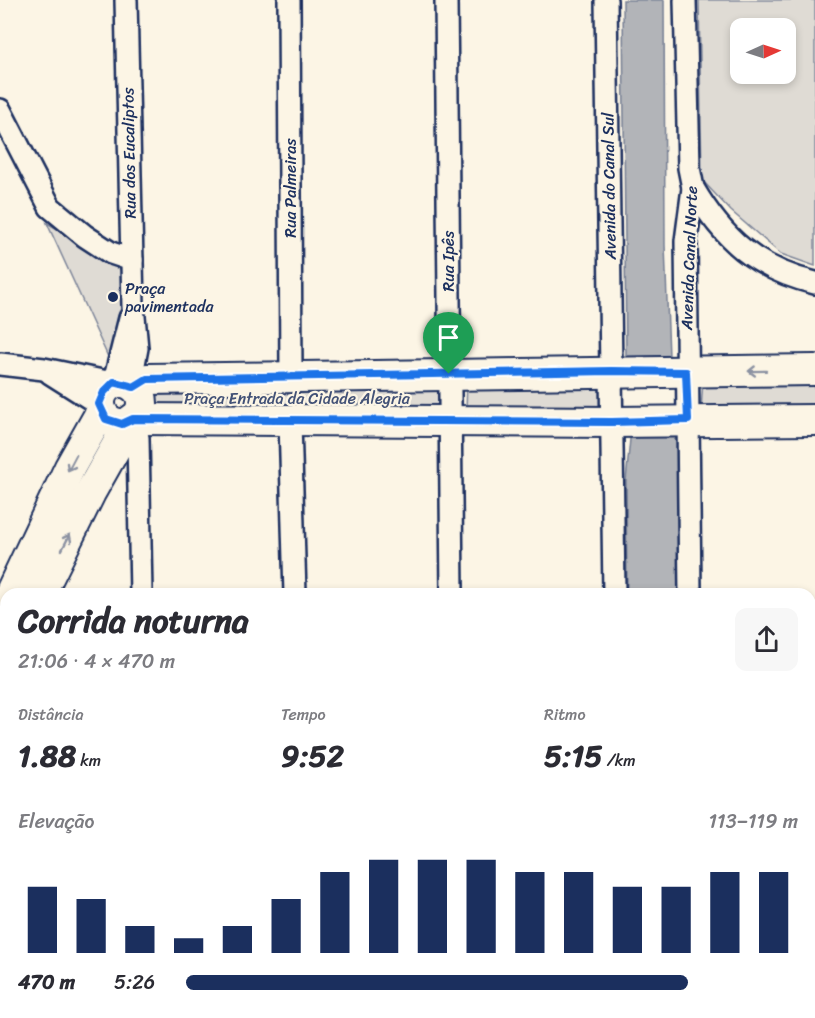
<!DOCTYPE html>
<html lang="pt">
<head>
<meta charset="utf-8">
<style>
	body { margin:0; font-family:Sriracha,sans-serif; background:#f7f7f7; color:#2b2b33; height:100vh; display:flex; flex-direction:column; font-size:22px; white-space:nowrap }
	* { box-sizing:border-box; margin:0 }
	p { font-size:20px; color:#7c7c81 }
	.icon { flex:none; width:33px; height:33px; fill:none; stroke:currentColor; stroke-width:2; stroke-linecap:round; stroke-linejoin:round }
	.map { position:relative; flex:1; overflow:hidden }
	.sheet { position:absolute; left:0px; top:588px; width:816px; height:430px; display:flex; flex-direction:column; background:#fff; border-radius:18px 18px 0 0; box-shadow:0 3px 9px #0003 }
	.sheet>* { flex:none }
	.needle { width:39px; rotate:87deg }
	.buttons { position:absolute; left:730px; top:18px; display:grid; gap:12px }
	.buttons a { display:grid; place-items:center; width:66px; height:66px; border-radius:12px; background:#fff; box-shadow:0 3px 9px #0003; font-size:30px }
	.pin { position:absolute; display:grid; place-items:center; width:51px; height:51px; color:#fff; margin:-62px -26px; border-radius:50% 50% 50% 0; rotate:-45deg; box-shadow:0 0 6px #0007 }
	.pin .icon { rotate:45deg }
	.round { display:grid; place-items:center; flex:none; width:63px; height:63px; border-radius:12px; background:#f7f7f7 }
	.headline { display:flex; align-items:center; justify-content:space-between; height:102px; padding:0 18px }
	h1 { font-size:33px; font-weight:700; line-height:45px }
	.metrics { display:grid; grid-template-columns:repeat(3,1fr); gap:9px; height:102px; padding:6px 18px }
	.metrics div { display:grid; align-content:center }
	.metrics b { font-size:30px; font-weight:700 }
	.metrics small { font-size:16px; font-weight:400 }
	.metrics p { font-size:16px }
	.chart { height:168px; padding:12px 18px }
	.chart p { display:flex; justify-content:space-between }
	.chart svg { width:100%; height:108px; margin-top:6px; stroke:#1b2f5e; stroke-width:6 }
	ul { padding:0 18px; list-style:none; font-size:20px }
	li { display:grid; grid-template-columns:96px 72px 1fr; align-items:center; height:45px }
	li i { height:15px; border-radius:8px; background:#1b2f5e }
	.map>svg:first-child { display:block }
	.green { fill:#dfdbd4; stroke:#7d8599; stroke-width:1.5; fill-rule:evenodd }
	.water { fill:#b2b4b8; stroke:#767f94; stroke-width:1.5 }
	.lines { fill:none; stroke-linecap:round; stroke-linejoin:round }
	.street-casing { stroke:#1b2f5e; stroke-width:26 }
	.secondary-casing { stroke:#1b2f5e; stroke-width:34 }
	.street { stroke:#fcf5e5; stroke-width:21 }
	.secondary { stroke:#fcf5e5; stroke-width:30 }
	.oneway { stroke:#8c92a2 }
	.route-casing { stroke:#fff; stroke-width:12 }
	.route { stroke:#1a73e8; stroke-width:8 }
	.poi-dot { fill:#1b2f5e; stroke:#fcf5e5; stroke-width:2 }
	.labels { text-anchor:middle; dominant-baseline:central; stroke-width:4.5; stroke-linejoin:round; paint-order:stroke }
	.street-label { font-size:16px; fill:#1b2f5e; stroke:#fcf5e5 }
	.poi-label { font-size:16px; fill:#1b2f5e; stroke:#fcf5e5; text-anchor:start }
	.park-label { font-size:16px; fill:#425176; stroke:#fcf5e5 }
</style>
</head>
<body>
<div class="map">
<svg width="815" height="1018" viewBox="0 0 815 1018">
	<rect width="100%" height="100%" fill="#fcf5e5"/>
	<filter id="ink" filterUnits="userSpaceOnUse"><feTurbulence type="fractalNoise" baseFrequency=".0167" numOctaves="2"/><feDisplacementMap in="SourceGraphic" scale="12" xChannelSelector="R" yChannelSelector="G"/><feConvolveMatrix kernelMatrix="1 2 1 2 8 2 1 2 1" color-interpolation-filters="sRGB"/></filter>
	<g filter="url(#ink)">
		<!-- green -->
		<g class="green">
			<path d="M699,0H815V266L781,254L731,211L702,180ZM741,28H786V74H741Z"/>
			<path d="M47,223L129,270L114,370Z"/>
			<path d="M815,379V410L701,412L703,380Z"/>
			<path d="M467,380L602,383L604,410L466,413Z"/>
			<path d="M440,383L445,410L149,409L147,393Z"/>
			<path d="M0,945H6V1012H457V1018H0Z"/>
		</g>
		<!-- water -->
		<g class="water">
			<path d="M623,0H664L665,245L669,357L626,359Z"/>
			<path d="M631,429L680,432L678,594H627L626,481Z"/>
			<rect x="632" y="1013" width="53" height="5"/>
		</g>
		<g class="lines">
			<defs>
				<g id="street">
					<path d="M126,0L133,306L137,348L130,385"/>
					<path d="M289,0L291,376"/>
					<path d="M446,0L452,594"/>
					<path d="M606,0L614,594"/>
					<path d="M685,0L689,168L693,188L686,241L690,594"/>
					<path d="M0,110L50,207L85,236L111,253L132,260"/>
					<path d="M693,188C723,239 756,269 815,283"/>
					<path d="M0,364L44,369L112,383"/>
					<path d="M50,373L99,404"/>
					<path d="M114,382L130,318"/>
					<path d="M133,420L138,438L141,594"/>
					<path d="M290,422L295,594"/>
					<path d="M810,933H815"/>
					<path d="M0,942H6"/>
					<path d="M458,1012V1018"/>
					<path d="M618,1012V1018"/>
					<path d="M694,1012V1018"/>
				</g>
				<g id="secondary">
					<circle cx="121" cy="403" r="21"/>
					<path d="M134,387L147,379L815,370"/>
					<path d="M133,419L612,422L815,420"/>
					<path d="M10,594L70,467L101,412"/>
					<path d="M40,594L90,493L130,422"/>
					<path d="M0,678L6,665"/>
				</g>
			</defs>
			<!-- street casing -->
			<use href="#street" class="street-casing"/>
			<!-- secondary casing -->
			<use href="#secondary" class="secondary-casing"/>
			<!-- street -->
			<use href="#street" class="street"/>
			<!-- secondary -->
			<use href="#secondary" class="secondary"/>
		</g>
		<!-- one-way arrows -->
		<defs><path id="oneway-shaft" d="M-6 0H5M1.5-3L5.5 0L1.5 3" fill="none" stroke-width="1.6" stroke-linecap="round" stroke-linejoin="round" transform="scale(1.5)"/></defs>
		<g class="oneway">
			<use href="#oneway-shaft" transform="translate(757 371) rotate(179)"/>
			<use href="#oneway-shaft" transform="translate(72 463) rotate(118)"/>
			<use href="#oneway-shaft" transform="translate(66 542) rotate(-63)"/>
		</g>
	</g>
	<g class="lines" filter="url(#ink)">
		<defs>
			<path id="route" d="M611,371L686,372L688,420L612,422L133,419L122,424L106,419L99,404L104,392L114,382L134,387L147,379Z"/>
		</defs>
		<!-- route casing -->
		<use href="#route" class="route-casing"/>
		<!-- route -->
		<use href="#route" class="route"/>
	</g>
	<!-- markers -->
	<circle class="poi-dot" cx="113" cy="297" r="6"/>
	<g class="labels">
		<!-- street labels -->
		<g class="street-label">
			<text transform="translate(129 153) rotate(-91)">Rua dos Eucaliptos</text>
			<text transform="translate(609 186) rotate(-91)">Avenida do Canal Sul</text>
			<text transform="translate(290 188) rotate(-90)">Rua Palmeiras</text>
			<text transform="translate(689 258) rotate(-88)">Avenida Canal Norte</text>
			<text transform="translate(448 261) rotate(-90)">Rua Ipês</text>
		</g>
		<!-- poi labels -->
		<g class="poi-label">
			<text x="125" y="288">Praça<tspan x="125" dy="18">pavimentada</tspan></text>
		</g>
		<!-- park labels -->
		<g class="park-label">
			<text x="297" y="398">Praça Entrada da Cidade Alegria</text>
		</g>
	</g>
</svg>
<div class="buttons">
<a><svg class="needle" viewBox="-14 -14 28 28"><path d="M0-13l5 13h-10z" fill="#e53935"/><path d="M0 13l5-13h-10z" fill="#7c7c81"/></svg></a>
</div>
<div class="pin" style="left:449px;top:374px;background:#1e9e55"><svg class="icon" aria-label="arrive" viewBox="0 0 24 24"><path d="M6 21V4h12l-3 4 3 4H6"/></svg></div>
<section class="sheet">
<div class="headline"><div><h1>Corrida noturna</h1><p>21:06 · 4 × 470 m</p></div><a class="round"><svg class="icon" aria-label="share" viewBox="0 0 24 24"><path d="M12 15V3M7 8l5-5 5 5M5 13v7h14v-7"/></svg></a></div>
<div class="metrics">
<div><p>Distância</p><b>1.88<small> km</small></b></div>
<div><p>Tempo</p><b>9:52</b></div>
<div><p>Ritmo</p><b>5:15<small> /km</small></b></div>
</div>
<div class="chart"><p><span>Elevação</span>113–119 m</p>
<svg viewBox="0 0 160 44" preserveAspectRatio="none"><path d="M5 44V17M15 44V22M25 44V33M35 44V38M45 44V33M55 44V22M65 44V11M75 44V6M85 44V6M95 44V6M105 44V11M115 44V11M125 44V17M135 44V17M145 44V11M155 44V11"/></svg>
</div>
<ul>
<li><b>470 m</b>5:26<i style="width:82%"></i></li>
</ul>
</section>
</div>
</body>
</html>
